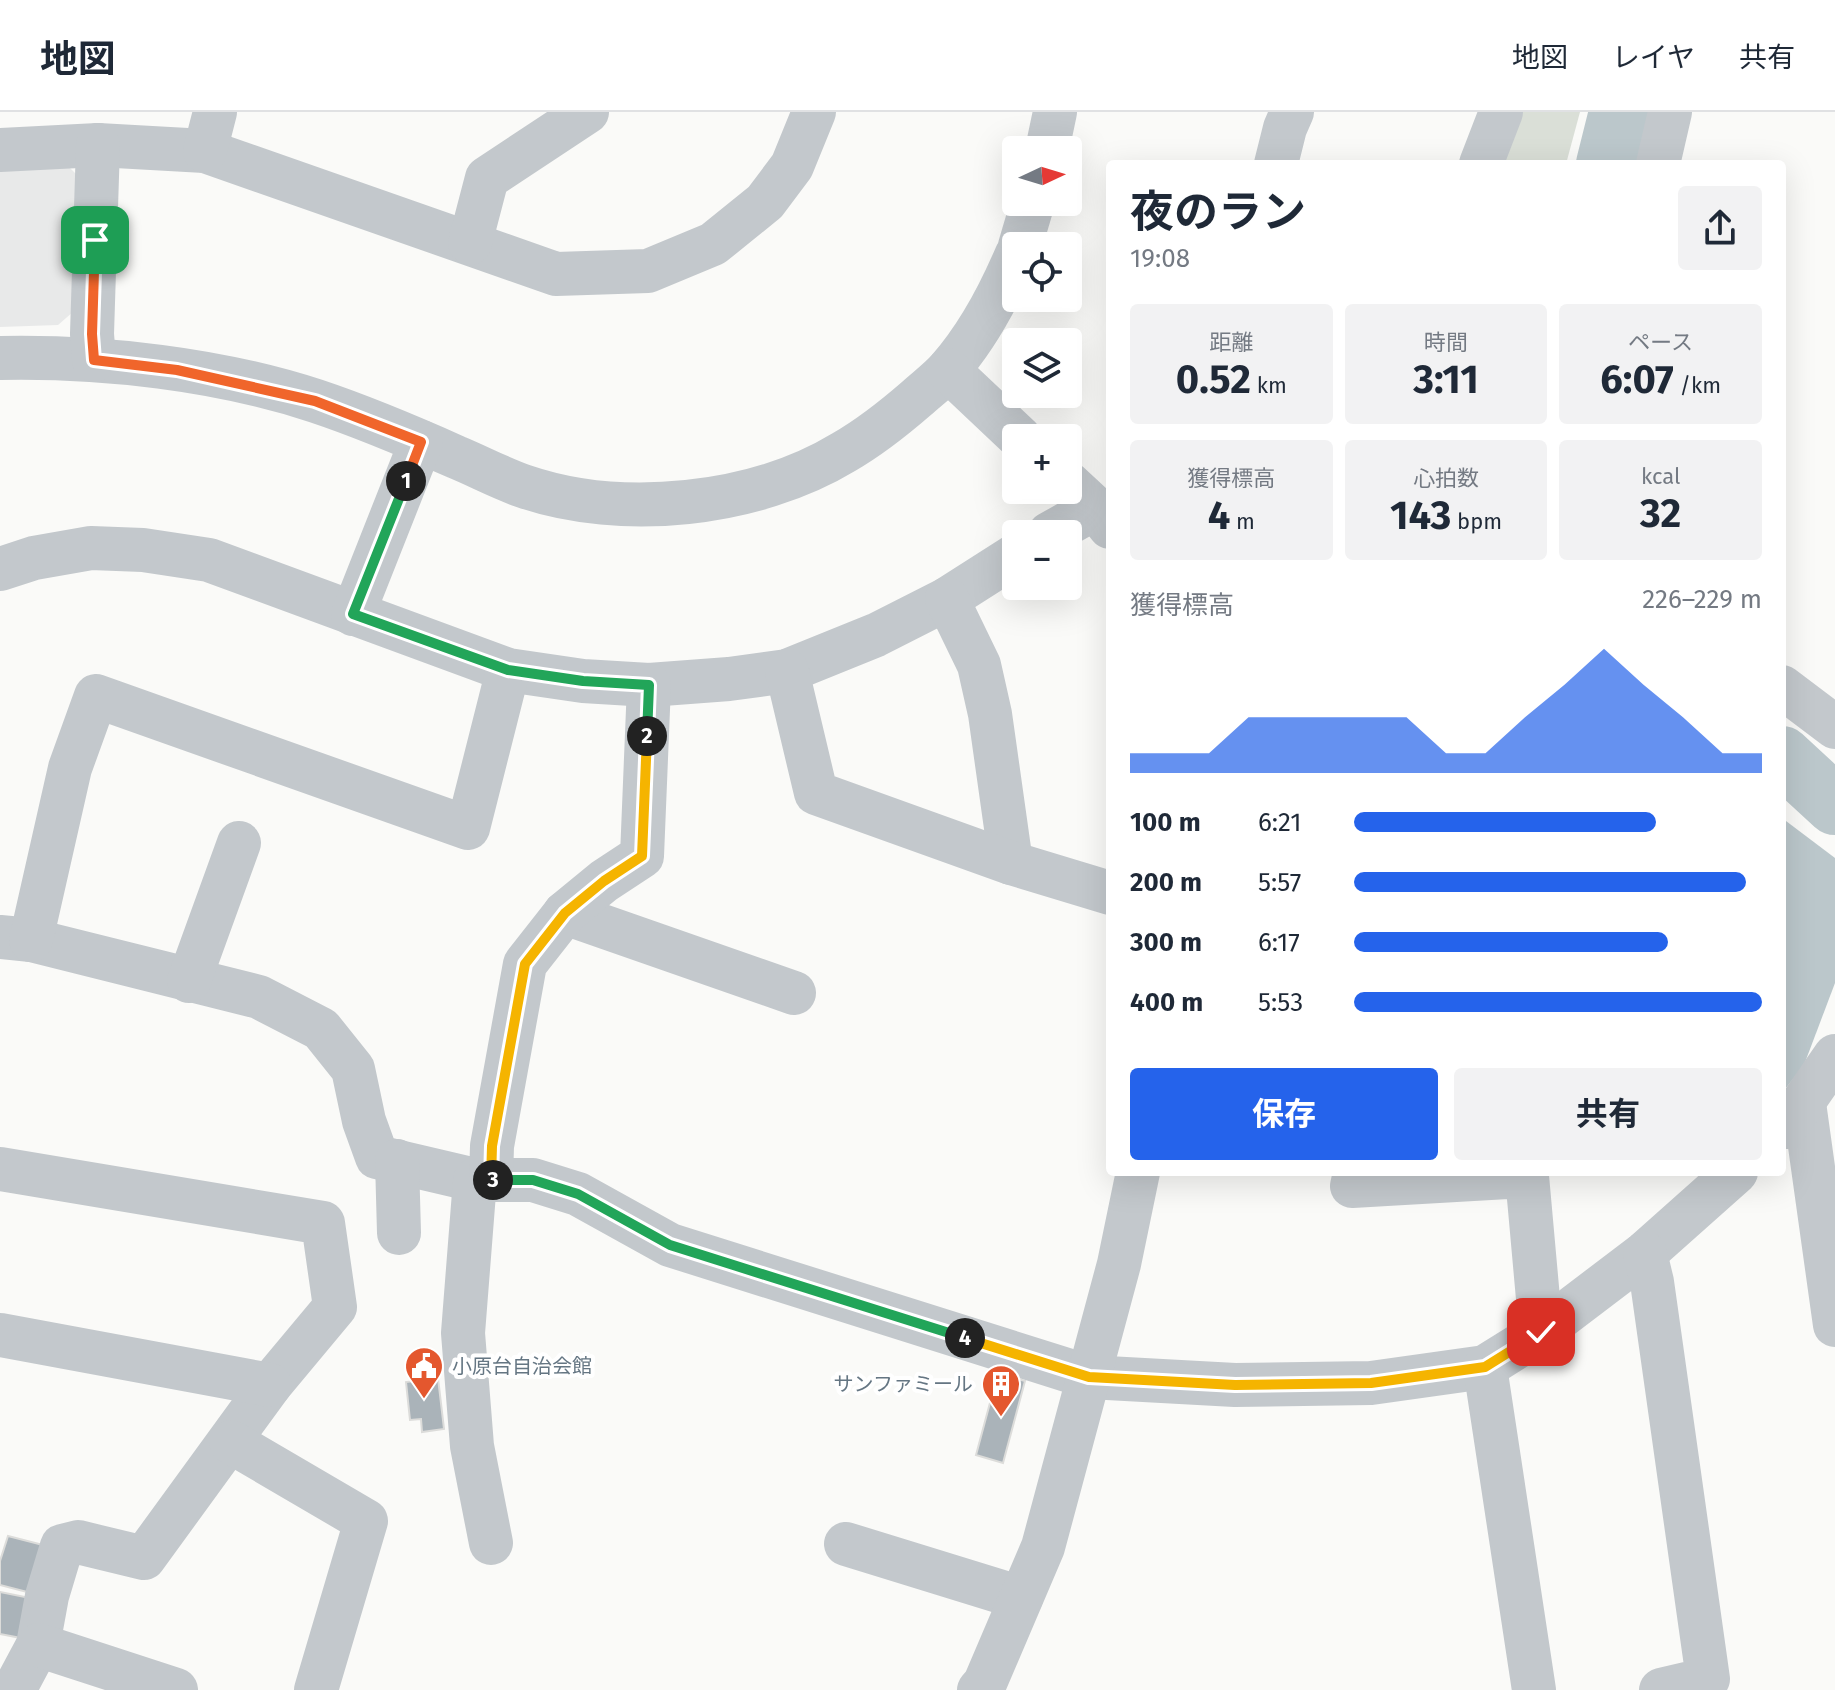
<!DOCTYPE html>
<html lang="ja">
<head>
<meta charset="utf-8">
<style>
	body { margin:0; font-family:"Fira Sans","Noto Sans JP",sans-serif; background:#f2f2f3; color:#1f2937; height:100vh; display:flex; flex-direction:column; font-size:30px; white-space:nowrap }
	* { box-sizing:border-box; margin:0 }
	p { font-size:26px; color:#747a83 }
	.icon { flex:none; width:44px; height:44px; fill:none; stroke:currentColor; stroke-width:2; stroke-linecap:round; stroke-linejoin:round }
	.map { position:relative; flex:1; overflow:hidden }
	.details { position:absolute; left:1106px; top:48px; width:680px; height:1016px; display:flex; flex-direction:column; background:#fff; border-radius:8px; box-shadow:0 8px 32px #0002 }
	.details>* { flex:none }
	.needle { width:52px; rotate:86deg }
	.controls { position:absolute; left:1002px; top:24px; display:grid; gap:16px }
	.controls a { display:grid; place-items:center; width:80px; height:80px; border-radius:8px; background:#fff; box-shadow:0 8px 32px #0002; font-size:40px }
	.pin { position:absolute; display:grid; place-items:center; width:68px; height:68px; color:#fff; margin:-34px; border-radius:16px; box-shadow:0 4px 12px #0006 }
	.km { position:absolute; width:40px; height:40px; margin:-20px; border-radius:50%; background:#222; color:#fff; font-size:22px; line-height:40px; text-align:center }
	.round { display:grid; place-items:center; flex:none; width:84px; height:84px; border-radius:8px; background:#f2f2f3 }
	.overview { display:flex; align-items:center; justify-content:space-between; height:136px; padding:0 24px }
	h1 { font-size:44px; font-weight:700; line-height:60px }
	.metrics { display:grid; grid-template-columns:repeat(3,1fr); gap:12px; height:136px; padding:8px 24px }
	.metrics div { display:grid; align-content:center; border-radius:8px; background:#f2f2f3; text-align:center }
	.metrics b { font-size:40px; font-weight:700 }
	.metrics small { font-size:22px; font-weight:400 }
	.metrics p { font-size:22px }
	.chart { height:224px; padding:16px 24px }
	.chart p { display:flex; justify-content:space-between }
	.chart svg { width:100%; height:144px; margin-top:8px; fill:#2563eb; opacity:.7 }
	.action { display:flex; gap:16px; margin-top:auto; padding:16px 24px }
	.action a { flex:1; height:92px; border-radius:8px; background:#2563eb; color:#fff; font-size:32px; font-weight:700; line-height:92px; text-align:center }
	.action a+a { background:#f2f2f3; color:#1f2937 }
	ul { padding:0 24px; list-style:none; font-size:26px }
	li { display:grid; grid-template-columns:128px 96px 1fr; align-items:center; height:60px }
	li i { height:20px; border-radius:10px; background:#2563eb }
	header { display:flex; align-items:center; gap:48px; box-sizing:border-box; height:112px; padding:0 40px; background:#fff; border-bottom:2px solid #e0e1e3 }
	header strong { font-size:38px }
	nav { display:flex; gap:44px; margin-inline-start:auto; font-size:28px }
	.map>svg:first-child { display:block }
	.built { fill:#e8e9e9 }
	.green { fill:#dadfd7 }
	.water { fill:#bbc7cb }
	.lines { fill:none; stroke-linecap:round; stroke-linejoin:round }
	.river { stroke:#bbc7cb; stroke-width:60 }
	.building { fill:#aab3b9; stroke:#dcdcda; stroke-width:2 }
	.minor { stroke:#c3c8cc; stroke-width:44 }
	.split-1-casing { stroke:#fff; stroke-width:16 }
	.split-2-casing { stroke:#fff; stroke-width:16 }
	.split-3-casing { stroke:#fff; stroke-width:16 }
	.split-4-casing { stroke:#fff; stroke-width:16 }
	.split-5-casing { stroke:#fff; stroke-width:16 }
	.split-1 { stroke:#f0652b; stroke-width:10 }
	.split-2 { stroke:#22a559; stroke-width:10 }
	.split-3 { stroke:#f5b400; stroke-width:10 }
	.split-4 { stroke:#22a559; stroke-width:10 }
	.split-5 { stroke:#f5b400; stroke-width:10 }
	.labels { text-anchor:middle; dominant-baseline:central; stroke-width:8; stroke-linejoin:round; paint-order:stroke }
	.poi-label { font-size:20px; fill:#657683; stroke:#fff; text-anchor:start }
</style>
</head>
<body>
<header>
<strong>地図</strong>
<nav><a>地図</a><a>レイヤ</a><a>共有</a></nav>
</header>
<div class="map">
<svg width="1835" height="1578" viewBox="0 0 1835 1578">
	<rect width="100%" height="100%" fill="#fafaf8"/>
	<!-- built -->
	<path class="built" d="M67,53L77,63L82,192L58,213L0,215V55Z"/>
	<!-- green -->
	<path class="green" d="M1517,0H1580L1566,52H1498Z"/>
	<!-- water -->
	<path class="water" d="M1782,706L1835,746V871L1804,953L1782,981Z"/>
	<g class="lines">
		<!-- river -->
		<g class="river">
			<path d="M1606,52L1619,0"/>
			<path d="M1782,644L1835,693"/>
		</g>
	</g>
	<!-- building -->
	<g class="building">
		<path d="M998,1261L1025,1269L1003,1351L976,1343Z"/>
		<path d="M438,1266L444,1317L422,1320L421,1307L410,1308L406,1270Z"/>
		<path d="M8,1424L43,1433L31,1481L0,1473V1449Z"/>
		<path d="M0,1480L30,1486L21,1526L0,1522Z"/>
	</g>
	<g class="lines">
		<!-- minor -->
		<g class="minor">
			<path d="M0,38L98,33L205,39L556,162L648,159L713,132L765,90L792,54L814,0"/>
			<path d="M1047,38L1055,0"/>
			<path d="M205,39L215,0"/>
			<path d="M1276,52L1285,16L1292,0"/>
			<path d="M1481,52L1501,0"/>
			<path d="M1658,52L1670,0"/>
			<path d="M470,131L487,66L587,0"/>
			<path d="M1020,134L1033,90"/>
			<path d="M0,246C103,244 218,257 316,289C364,305 411,325 456,345C478,354 500,366 523,374C622,408 755,394 844,340C870,325 894,306 917,286C927,277 939,268 948,258C977,225 999,184 1016,144"/>
			<path d="M94,248L92,222L98,33"/>
			<path d="M948,258L1020,326"/>
			<path d="M1068,371L1095,396L1110,415"/>
			<path d="M1049,422L1095,396"/>
			<path d="M0,457L34,446L91,436L143,438L209,448L508,558L583,569L649,573L729,567L787,559L876,523L947,487L1016,443"/>
			<path d="M947,487L979,553L990,602L1011,751"/>
			<path d="M353,502L421,330"/>
			<path d="M787,559L816,681L1011,751L1110,781"/>
			<path d="M1782,575L1835,615"/>
			<path d="M565,801L794,881"/>
			<path d="M0,825L31,828L259,885L321,917L353,957L364,1009L377,1045L475,1068H533L578,1082L670,1133L1089,1265L1235,1273L1371,1271L1485,1255L1541,1220L1645,1141L1736,1060"/>
			<path d="M31,828L70,656L96,584L468,716L508,558"/>
			<path d="M189,869L239,731"/>
			<path d="M1804,991L1835,1213"/>
			<path d="M1786,1015L1835,944"/>
			<path d="M397,1049L399,1121"/>
			<path d="M0,1057L323,1111L335,1195L270,1273L144,1446L78,1430L62,1434L47,1484L38,1533L14,1578"/>
			<path d="M1355,1060L1352,1074L1527,1064L1541,1220"/>
			<path d="M475,1068L463,1221L472,1334L491,1431"/>
			<path d="M491,1068L492,1034L525,852L565,801L604,769L642,744L649,573"/>
			<path d="M1645,1141L1652,1170L1708,1567L1661,1578"/>
			<path d="M0,1223L270,1273"/>
			<path d="M1485,1255L1534,1578"/>
			<path d="M231,1330L366,1409L316,1578"/>
			<path d="M846,1432L1021,1486"/>
			<path d="M38,1533L176,1578"/>
			<path d="M979,1578L985,1571L1043,1435L1119,1152L1138,1060"/>
		</g>
	</g>
	<g class="lines">
		<defs>
			<path id="split-1" d="M95,128L92,222L94,248L177,258L315,289L421,330L406,369"/>
			<path id="split-2" d="M406,369L353,502L508,558L583,569L649,573L647,624"/>
			<path id="split-3" d="M493,1068H491L492,1034L525,852L565,801L604,769L642,744L647,624"/>
			<path id="split-4" d="M493,1068H533L578,1082L670,1133L965,1226"/>
			<path id="split-5" d="M965,1226L1089,1265L1235,1273L1371,1271L1485,1255L1541,1220"/>
		</defs>
		<!-- split-1 casing -->
		<use href="#split-1" class="split-1-casing"/>
		<!-- split-2 casing -->
		<use href="#split-2" class="split-2-casing"/>
		<!-- split-3 casing -->
		<use href="#split-3" class="split-3-casing"/>
		<!-- split-4 casing -->
		<use href="#split-4" class="split-4-casing"/>
		<!-- split-5 casing -->
		<use href="#split-5" class="split-5-casing"/>
		<!-- split-1 -->
		<use href="#split-1" class="split-1"/>
		<!-- split-2 -->
		<use href="#split-2" class="split-2"/>
		<!-- split-3 -->
		<use href="#split-3" class="split-3"/>
		<!-- split-4 -->
		<use href="#split-4" class="split-4"/>
		<!-- split-5 -->
		<use href="#split-5" class="split-5"/>
	</g>
	<!-- icons -->
	<defs>
		<symbol id="civic-pin" viewBox="-11 -11 22 30"><path d="M0 17L-7.5 6A9.5 9.5 0 1 1 7.5 6Z" fill="#e4572e" stroke="#fff"/><path d="M-.6-6.5H3V-4.5H.6V-3L4-1V1h2V6H-6V1h2V-1L-.6-3ZM-1.2 2.5V6h2.4V2.5Z" fill="#fff"/></symbol>
		<symbol id="building-pin" viewBox="-11 -11 22 30"><path d="M0 17L-7.5 6A9.5 9.5 0 1 1 7.5 6Z" fill="#e4572e" stroke="#fff"/><path d="M-4-6H4V6H1V3H-1V6H-4ZM-2.5-4.3h1.7v1.8h-1.7ZM.8-4.3h1.7v1.8H.8ZM-2.5-1h1.7V.8h-1.7ZM.8-1h1.7V.8H.8Z" fill="#fff"/></symbol>
	</defs>
	<g fill-rule="evenodd">
		<use href="#civic-pin" x="402" y="1232" width="44" height="60"/>
		<use href="#building-pin" x="979" y="1250" width="44" height="60"/>
	</g>
	<g class="labels">
		<!-- poi labels -->
		<g class="poi-label">
			<text x="452" y="1254">小原台自治会館</text>
			<text x="973" y="1272" text-anchor="end">サンファミール</text>
		</g>
	</g>
</svg>
<div class="controls">
<a><svg class="needle" viewBox="-14 -14 28 28"><path d="M0-13l5 13h-10z" fill="#e53935"/><path d="M0 13l5-13h-10z" fill="#747a83"/></svg></a>
<a><svg class="icon" aria-label="locate" viewBox="0 0 24 24"><circle cx="12" cy="12" r="6"/><path d="M12 2v4M12 18v4M2 12h4M18 12h4"/></svg></a>
<a><svg class="icon" aria-label="layers" viewBox="0 0 24 24"><path d="M12 4l9 5-9 5-9-5zM3 14l9 5 9-5"/></svg></a>
<a>+</a>
<a>−</a>
</div>
<div class="pin" style="left:95px;top:128px;background:#1e9e55"><svg class="icon" aria-label="arrive" viewBox="0 0 24 24"><path d="M6 21V4h12l-3 4 3 4H6"/></svg></div>
<div class="pin" style="left:1541px;top:1220px;background:#d93025"><svg class="icon" aria-label="check" viewBox="0 0 24 24"><path d="M5 12l5 5 9-10"/></svg></div>
<b class="km" style="left:406px;top:369px">1</b>
<b class="km" style="left:647px;top:624px">2</b>
<b class="km" style="left:493px;top:1068px">3</b>
<b class="km" style="left:965px;top:1226px">4</b>
<section class="details">
<div class="overview"><div><h1>夜のラン</h1><p>19:08</p></div><a class="round"><svg class="icon" aria-label="share" viewBox="0 0 24 24"><path d="M12 15V3M7 8l5-5 5 5M5 13v7h14v-7"/></svg></a></div>
<div class="metrics">
<div><p>距離</p><b>0.52<small> km</small></b></div>
<div><p>時間</p><b>3:11</b></div>
<div><p>ペース</p><b>6:07<small> /km</small></b></div>
</div>
<div class="metrics">
<div><p>獲得標高</p><b>4<small> m</small></b></div>
<div><p>心拍数</p><b>143<small> bpm</small></b></div>
<div><p>kcal</p><b>32</b></div>
</div>
<div class="chart"><p><span>獲得標高</span>226–229 m</p>
<svg viewBox="0 0 160 44" preserveAspectRatio="none"><path d="M0 44V38L10 38L20 38L30 27L40 27L50 27L60 27L70 27L80 38L90 38L100 27L110 17L120 6L130 17L140 27L150 38L160 38V44z"/></svg>
</div>
<ul>
<li><b>100 m</b>6:21<i style="width:74%"></i></li>
<li><b>200 m</b>5:57<i style="width:96%"></i></li>
<li><b>300 m</b>6:17<i style="width:77%"></i></li>
<li><b>400 m</b>5:53<i style="width:100%"></i></li>
</ul>
<div class="action"><a>保存</a><a>共有</a></div>
</section>
</div>
</body>
</html>
